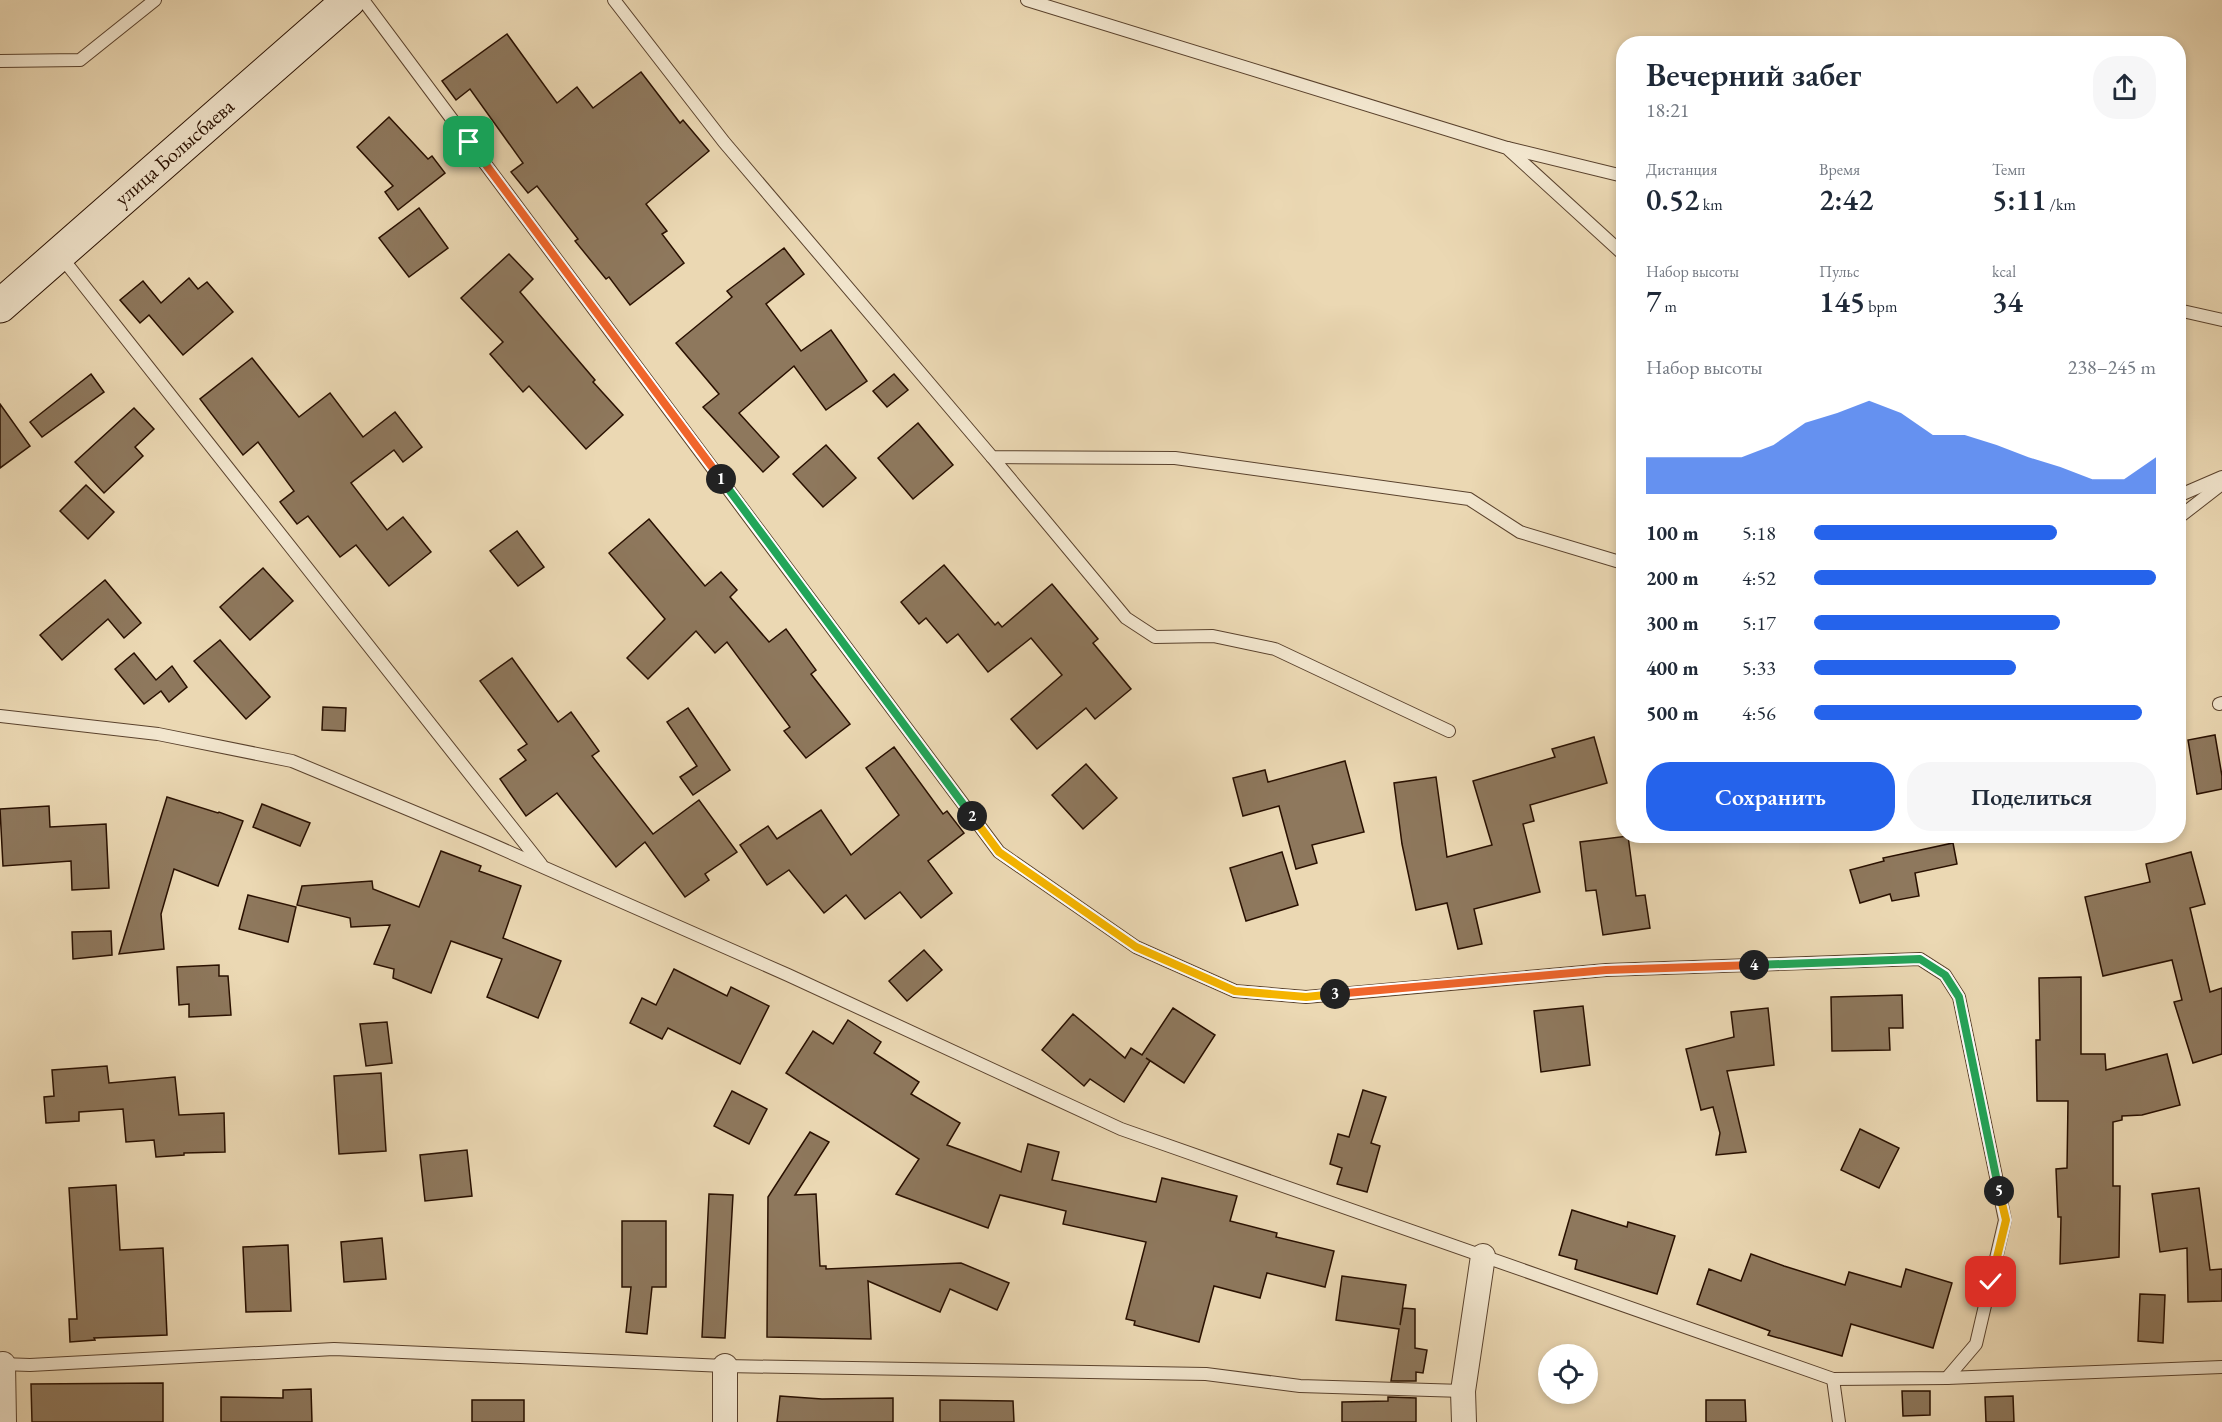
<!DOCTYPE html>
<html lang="ru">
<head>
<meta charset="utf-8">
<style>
	body { margin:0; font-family:"EB Garamond",serif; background:#f6f6f7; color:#1f2937; height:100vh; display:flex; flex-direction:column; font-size:22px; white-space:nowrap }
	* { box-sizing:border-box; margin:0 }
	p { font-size:20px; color:#747a83 }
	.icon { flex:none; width:33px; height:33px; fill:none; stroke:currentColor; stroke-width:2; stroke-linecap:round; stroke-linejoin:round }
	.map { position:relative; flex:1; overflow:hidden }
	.details { position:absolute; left:1616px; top:36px; width:570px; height:807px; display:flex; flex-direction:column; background:#fff; border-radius:24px; box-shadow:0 3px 9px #0003 }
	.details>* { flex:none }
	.fabs { position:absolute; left:1538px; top:1344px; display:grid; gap:12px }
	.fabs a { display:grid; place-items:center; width:60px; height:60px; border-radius:50%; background:#fff; box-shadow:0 3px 9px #0003; font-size:30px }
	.pin { position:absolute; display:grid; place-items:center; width:51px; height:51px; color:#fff; margin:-26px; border-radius:12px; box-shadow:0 3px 9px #0006 }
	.km { position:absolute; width:30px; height:30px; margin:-15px; border-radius:50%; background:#222; color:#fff; font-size:16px; line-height:30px; text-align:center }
	.round { display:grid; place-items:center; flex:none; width:63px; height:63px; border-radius:24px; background:#f6f6f7 }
	.overview { display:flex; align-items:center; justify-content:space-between; height:102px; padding:0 30px }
	h1 { font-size:33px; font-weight:600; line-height:45px }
	.figures { display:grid; grid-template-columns:repeat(3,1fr); gap:9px; height:102px; padding:6px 30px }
	.figures div { display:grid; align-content:center }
	.figures b { font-size:30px; font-weight:600 }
	.figures small { font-size:16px; font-weight:400 }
	.figures p { font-size:16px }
	.chart { height:168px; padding:12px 30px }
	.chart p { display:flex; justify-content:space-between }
	.chart svg { width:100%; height:108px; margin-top:6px; fill:#2563eb; opacity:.7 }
	.button { display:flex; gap:12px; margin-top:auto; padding:12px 30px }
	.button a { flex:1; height:69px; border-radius:24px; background:#2563eb; color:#fff; font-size:24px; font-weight:600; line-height:69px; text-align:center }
	.button a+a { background:#f6f6f7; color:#1f2937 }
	ul { padding:0 30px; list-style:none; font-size:20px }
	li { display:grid; grid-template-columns:96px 72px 1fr; align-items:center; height:45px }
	li i { height:15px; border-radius:8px; background:#2563eb }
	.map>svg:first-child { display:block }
	.building { fill:#8e785d; stroke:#291000; stroke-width:1.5 }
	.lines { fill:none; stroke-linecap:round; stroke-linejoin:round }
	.lane-casing { stroke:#5a422d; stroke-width:14 }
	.street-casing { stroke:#5a422d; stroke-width:26 }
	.secondary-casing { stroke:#291000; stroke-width:35 }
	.lane { stroke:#f2e6ce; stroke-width:12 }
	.street { stroke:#f2e6ce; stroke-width:24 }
	.secondary { stroke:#f2e6ce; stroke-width:33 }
	.split-1-casing { stroke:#fff; stroke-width:12 }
	.split-2-casing { stroke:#fff; stroke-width:12 }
	.split-3-casing { stroke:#fff; stroke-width:12 }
	.split-4-casing { stroke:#fff; stroke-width:12 }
	.split-5-casing { stroke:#fff; stroke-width:12 }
	.split-6-casing { stroke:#fff; stroke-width:12 }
	.split-1 { stroke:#f0652b; stroke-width:8 }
	.split-2 { stroke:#22a559; stroke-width:8 }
	.split-3 { stroke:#f5b400; stroke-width:8 }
	.split-4 { stroke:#f0652b; stroke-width:8 }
	.split-5 { stroke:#22a559; stroke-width:8 }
	.split-6 { stroke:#f5b400; stroke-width:8 }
	.labels { text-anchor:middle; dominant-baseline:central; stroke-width:4.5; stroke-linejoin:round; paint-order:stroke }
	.street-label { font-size:21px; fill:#291000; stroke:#f2e6ce }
</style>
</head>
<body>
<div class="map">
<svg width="2222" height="1422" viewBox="0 0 2222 1422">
	<rect width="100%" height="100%" fill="#ebd8b3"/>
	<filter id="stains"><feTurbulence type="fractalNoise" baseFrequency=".00333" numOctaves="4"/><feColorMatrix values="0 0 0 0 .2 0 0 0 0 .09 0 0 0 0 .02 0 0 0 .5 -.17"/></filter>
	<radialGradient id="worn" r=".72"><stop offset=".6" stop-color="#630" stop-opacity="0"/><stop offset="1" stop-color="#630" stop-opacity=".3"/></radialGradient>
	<!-- building -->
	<g class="building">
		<path d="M507,34L557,103L577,87L593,108L641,72L680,123L683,120L709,151L646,204L667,231L662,234L684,263L630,305L609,277L606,279L575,241L578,239L537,186L528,193L511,172L523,163L470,89L456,100L442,81Z"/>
		<path d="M389,117L428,159L432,156L445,173L398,210L385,192L393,186L357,147Z"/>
		<path d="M419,208L448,248L409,277L379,238Z"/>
		<path d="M784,248L804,274L766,304L801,351L831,330L867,381L826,410L794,366L739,413L779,457L763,472L703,407L719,394L676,343L732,297L727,291Z"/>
		<path d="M509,254L533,279L520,292L595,380L593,382L623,415L586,449L529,386L523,392L490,354L503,342L461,298Z"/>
		<path d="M189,278L198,289L207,282L233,312L183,355L149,315L140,323L120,300L143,281L161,303Z"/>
		<path d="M252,358L299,417L330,393L363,437L395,412L422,447L403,462L394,450L351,483L387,530L403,517L431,552L389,586L356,545L340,557L308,516L297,524L280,502L294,491L258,442L243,455L200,399Z"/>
		<path d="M91,374L104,392L42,437L30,422Z"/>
		<path d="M894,374L908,390L887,407L873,391Z"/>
		<path d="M0,404L30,446L0,468Z"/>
		<path d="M134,408L154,429L135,447L143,456L104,493L75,462Z"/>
		<path d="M918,423L953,465L913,499L878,458Z"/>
		<path d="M826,445L856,478L823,507L793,474Z"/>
		<path d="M86,485L114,512L88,539L60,511Z"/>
		<path d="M649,519L705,586L721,572L737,590L730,597L769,642L786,629L816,670L811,674L850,724L806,758L784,731L790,727L727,642L715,653L696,631L648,679L627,658L665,619L609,553Z"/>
		<path d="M517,531L544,567L518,586L490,551Z"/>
		<path d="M944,565L995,625L998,622L1002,627L1052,584L1098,639L1093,643L1131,689L1095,719L1086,708L1037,749L1011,719L1062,675L1031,638L988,672L958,634L947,643L926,618L919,624L901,602Z"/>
		<path d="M263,568L293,601L250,640L220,607Z"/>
		<path d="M105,580L141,623L124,638L108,619L62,660L40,635Z"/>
		<path d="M220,640L270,697L246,719L194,661Z"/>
		<path d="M134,653L156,680L172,666L187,687L169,702L161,691L144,704L115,669Z"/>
		<path d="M512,658L558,722L571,712L599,751L592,756L653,834L699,800L737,852L705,874L709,880L685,897L645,842L616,867L557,793L526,816L500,779L526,760L518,750L527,744L480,681Z"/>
		<path d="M323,707L346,708L345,731L322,730Z"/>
		<path d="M688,708L730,770L693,795L680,777L697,766L667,722Z"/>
		<path d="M2215,735L2222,776V789L2197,794L2188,740Z"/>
		<path d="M1594,737L1607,783L1530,805L1534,821L1523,824L1540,892L1474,909L1482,944L1458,949L1447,903L1416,910L1402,844L1394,783L1436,777L1447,857L1492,845L1473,781L1555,757L1552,749Z"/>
		<path d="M894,747L943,814L947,811L964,833L928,861L952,893L921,918L900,892L865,919L846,895L824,913L789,870L767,885L740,845L768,826L777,839L821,810L851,855L899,815L866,768Z"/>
		<path d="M1345,761L1364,832L1312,845L1317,863L1296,869L1279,806L1243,816L1233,778L1265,770L1268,782Z"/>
		<path d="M1086,764L1117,798L1083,829L1052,795Z"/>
		<path d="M167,797L218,813L219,812L243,821L218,886L174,869L161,914L164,949L119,954Z"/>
		<path d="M262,804L310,823L300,846L253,827Z"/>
		<path d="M49,806L50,827L106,824L109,888L72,890L71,861L3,866L0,809Z"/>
		<path d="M1628,836L1636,896L1645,895L1650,928L1603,935L1596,890L1586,891L1580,842Z"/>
		<path d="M1953,843L1957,864L1915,873L1919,896L1892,901L1890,894L1860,903L1850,870L1884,861L1883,858Z"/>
		<path d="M441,851L481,866L479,871L521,886L503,938L561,961L538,1018L487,997L502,959L451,941L431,993L393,978L394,969L374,964L390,925L351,927L350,918L297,905L302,886L372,881L373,889L419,907Z"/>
		<path d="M1282,852L1298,905L1246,921L1230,868Z"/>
		<path d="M2191,852L2205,904L2190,908L2210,992L2222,988V1054L2193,1063L2174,1002L2182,1000L2172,960L2103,976L2085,897L2150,882L2146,864Z"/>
		<path d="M248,895L296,907L288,942L239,929Z"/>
		<path d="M111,931L112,955L73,959L72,932Z"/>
		<path d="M924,950L942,970L907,1001L889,981Z"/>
		<path d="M219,965V976H228L231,1015L189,1017V1004L179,1005L177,967Z"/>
		<path d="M674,969L727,996L731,987L769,1006L740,1064L668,1028L662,1039L630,1023L642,998L656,1005Z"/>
		<path d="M2081,977V1054H2105L2106,1070L2167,1054L2180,1105L2142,1115L2122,1116V1120L2113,1122V1186H2120L2119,1257L2060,1264L2061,1217H2058L2056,1169L2067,1168L2068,1101H2037L2036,1040H2040L2039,978Z"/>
		<path d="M1902,995L1903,1028H1889L1890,1050L1832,1051L1831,997Z"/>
		<path d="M1583,1006L1590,1065L1541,1072L1534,1011Z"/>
		<path d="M1173,1008L1215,1035L1184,1083L1146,1058L1150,1061L1124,1102L1090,1079L1084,1086L1042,1050L1073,1014L1125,1058L1131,1048L1142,1055Z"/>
		<path d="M1768,1008L1774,1065L1727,1071L1746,1152L1716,1155L1720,1133L1713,1107L1701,1110L1686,1049L1734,1037L1731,1012Z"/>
		<path d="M848,1020L881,1042L874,1053L919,1082L911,1094L960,1123L947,1145L1021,1172L1028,1144L1059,1152L1052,1180L1156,1202L1162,1178L1237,1196L1230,1221L1277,1233L1276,1237L1334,1251L1325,1287L1267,1273L1260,1298L1214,1286L1199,1342L1134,1325L1135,1321L1126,1319L1146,1242L1063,1224L1066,1211L1000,1195L988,1228L896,1194L919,1159L786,1073L813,1031L833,1044Z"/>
		<path d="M387,1022L392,1063L366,1066L360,1024Z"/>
		<path d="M107,1066L109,1083L175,1077L179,1115L224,1113L225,1152L184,1153V1155L156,1157L154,1140L126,1142L123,1109L79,1112V1121L46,1123L44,1097L54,1096L52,1070Z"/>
		<path d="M381,1073L386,1151L339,1154L334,1076Z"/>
		<path d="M1363,1090L1386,1097L1371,1143L1380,1146L1367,1192L1337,1184L1342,1168L1330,1164L1338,1134L1349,1137Z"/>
		<path d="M732,1091L767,1109L749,1144L714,1126Z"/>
		<path d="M1860,1129L1899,1148L1879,1188L1841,1170Z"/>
		<path d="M810,1132L829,1142L795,1195L816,1194L820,1266H826V1269L961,1263L1009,1283L997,1310L950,1289L940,1312L868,1281L871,1339L767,1337L768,1197Z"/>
		<path d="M467,1150L472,1196L425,1201L420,1155Z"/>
		<path d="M116,1185L120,1250L163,1248L167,1335L94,1338L95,1340L70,1342L69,1319H77L69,1188Z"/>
		<path d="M2199,1188L2210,1270L2222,1269V1301L2188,1302L2187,1248L2160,1252L2152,1194Z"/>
		<path d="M709,1194L733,1195L725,1338L702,1337Z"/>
		<path d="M1572,1210L1627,1227L1628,1222L1675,1236L1657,1294L1575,1269L1577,1260L1559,1255Z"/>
		<path d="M622,1221H666V1287H652L647,1334L626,1332L631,1287H622Z"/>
		<path d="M382,1238L386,1279L344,1282L341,1242Z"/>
		<path d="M288,1245L291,1311L246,1312L243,1247Z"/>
		<path d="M1751,1254L1784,1266L1845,1285L1849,1272L1901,1287L1906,1269L1952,1283L1933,1348L1851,1324L1842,1356L1768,1335L1770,1331L1697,1304L1709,1269L1741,1281Z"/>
		<path d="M1342,1276L1406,1285L1400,1325L1403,1308L1415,1309V1348L1427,1350L1423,1373L1416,1372V1381H1391L1399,1329L1336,1320Z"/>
		<path d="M2140,1294L2165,1295L2163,1343L2138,1341Z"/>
		<path d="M163,1383V1422H32L31,1384Z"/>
		<path d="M311,1389L312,1422H221V1397L283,1398V1390Z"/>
		<path d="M1902,1391H1930V1415L1903,1416Z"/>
		<path d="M780,1396L822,1399L893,1398V1422H777Z"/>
		<path d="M2013,1396L2014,1422H1986L1985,1397Z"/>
		<path d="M1388,1397L1416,1398V1422H1342V1402L1388,1401Z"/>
		<rect x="472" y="1400" width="52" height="22"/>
		<path d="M940,1400L1013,1401L1014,1422H940Z"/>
		<path d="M1706,1400H1745L1746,1422H1706Z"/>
	</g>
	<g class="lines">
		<defs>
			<g id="lane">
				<path d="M363,0L999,852L1136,947L1235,991L1306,997L1606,970L1920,959L1945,975L1959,997L2005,1220L1976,1344L1947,1378"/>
				<path d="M614,0L724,142L992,457L1175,458L1469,499L1520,532L1623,563"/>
				<path d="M1027,0L1507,148L1623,254"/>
				<path d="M0,61L80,60L155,0"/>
				<path d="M1508,148L1623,176"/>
				<path d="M59,254L541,864"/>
				<path d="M2178,310L2222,320"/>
				<path d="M992,457L1126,618L1155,637L1213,636L1275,649L1449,731"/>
				<path d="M2178,496L2222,477"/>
				<path d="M2178,518L2222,484"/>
				<path d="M2219,704L2222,703"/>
				<path d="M0,716L158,734L292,761L484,841L788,975L1121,1129L1833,1379L1947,1378L2222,1367"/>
				<path d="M1,1364L30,1365L334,1349L725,1366L1206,1374L1300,1386L1463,1391"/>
				<path d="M1833,1379L1839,1422"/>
			</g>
			<g id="street">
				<path d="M3,1364L4,1422"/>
				<path d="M725,1366V1422"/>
				<path d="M1464,1422L1463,1391L1483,1256"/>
			</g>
			<path id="secondary" d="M0,306L349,0"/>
		</defs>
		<!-- lane casing -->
		<use href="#lane" class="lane-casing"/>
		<!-- street casing -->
		<use href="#street" class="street-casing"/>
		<!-- secondary casing -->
		<use href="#secondary" class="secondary-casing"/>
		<!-- lane -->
		<use href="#lane" class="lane"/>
		<!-- street -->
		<use href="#street" class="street"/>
		<!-- secondary -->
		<use href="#secondary" class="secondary"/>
	</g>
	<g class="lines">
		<defs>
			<path id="split-1" d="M469,142L721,479"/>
			<path id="split-2" d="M721,479L972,816"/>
			<path id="split-3" d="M972,816L999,852L1136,947L1235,991L1306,997L1335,994"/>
			<path id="split-4" d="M1335,994L1606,970L1754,965"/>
			<path id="split-5" d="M1754,965L1920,959L1945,975L1959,997L1999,1191"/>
			<path id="split-6" d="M1991,1282L2006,1220L1999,1191"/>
		</defs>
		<!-- split-1 casing -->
		<use href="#split-1" class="split-1-casing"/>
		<!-- split-2 casing -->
		<use href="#split-2" class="split-2-casing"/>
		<!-- split-3 casing -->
		<use href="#split-3" class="split-3-casing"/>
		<!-- split-4 casing -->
		<use href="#split-4" class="split-4-casing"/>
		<!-- split-5 casing -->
		<use href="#split-5" class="split-5-casing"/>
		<!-- split-6 casing -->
		<use href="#split-6" class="split-6-casing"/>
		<!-- split-1 -->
		<use href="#split-1" class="split-1"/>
		<!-- split-2 -->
		<use href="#split-2" class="split-2"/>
		<!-- split-3 -->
		<use href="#split-3" class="split-3"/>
		<!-- split-4 -->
		<use href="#split-4" class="split-4"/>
		<!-- split-5 -->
		<use href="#split-5" class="split-5"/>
		<!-- split-6 -->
		<use href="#split-6" class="split-6"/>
	</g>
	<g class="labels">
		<!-- street labels -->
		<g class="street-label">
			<text transform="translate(174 152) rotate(-41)">улица Болысбаева</text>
		</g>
	</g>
	<rect width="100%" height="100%" filter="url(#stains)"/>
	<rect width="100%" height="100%" fill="url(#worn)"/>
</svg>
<div class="fabs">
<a><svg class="icon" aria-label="locate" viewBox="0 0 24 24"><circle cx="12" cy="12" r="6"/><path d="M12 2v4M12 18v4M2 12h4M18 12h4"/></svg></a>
</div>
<div class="pin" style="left:469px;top:142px;background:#1e9e55"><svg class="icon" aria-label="arrive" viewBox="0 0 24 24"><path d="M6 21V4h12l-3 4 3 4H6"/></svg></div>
<div class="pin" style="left:1991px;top:1282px;background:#d93025"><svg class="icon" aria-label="check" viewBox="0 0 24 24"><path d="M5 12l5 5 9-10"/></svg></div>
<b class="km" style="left:721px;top:479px">1</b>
<b class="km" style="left:972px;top:816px">2</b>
<b class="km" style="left:1335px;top:994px">3</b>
<b class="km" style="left:1754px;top:965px">4</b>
<b class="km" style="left:1999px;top:1191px">5</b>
<section class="details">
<div class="overview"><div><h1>Вечерний забег</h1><p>18:21</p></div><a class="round"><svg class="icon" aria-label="share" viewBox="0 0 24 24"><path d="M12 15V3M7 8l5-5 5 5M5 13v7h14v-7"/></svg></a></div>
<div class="figures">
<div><p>Дистанция</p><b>0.52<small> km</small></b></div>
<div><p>Время</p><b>2:42</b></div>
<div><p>Темп</p><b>5:11<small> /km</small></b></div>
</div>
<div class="figures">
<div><p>Набор высоты</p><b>7<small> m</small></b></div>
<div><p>Пульс</p><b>145<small> bpm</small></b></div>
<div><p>kcal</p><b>34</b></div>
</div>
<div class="chart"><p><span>Набор высоты</span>238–245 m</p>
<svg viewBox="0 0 160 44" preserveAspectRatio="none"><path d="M0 44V29L10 29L20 29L30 29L40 24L50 15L60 11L70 6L80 11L90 20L100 20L110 24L120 29L130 33L140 38L150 38L160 29V44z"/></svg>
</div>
<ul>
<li><b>100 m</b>5:18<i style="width:71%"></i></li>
<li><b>200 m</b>4:52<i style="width:100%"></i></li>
<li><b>300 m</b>5:17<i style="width:72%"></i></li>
<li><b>400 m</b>5:33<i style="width:59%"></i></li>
<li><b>500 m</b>4:56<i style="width:96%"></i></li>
</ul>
<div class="button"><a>Сохранить</a><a>Поделиться</a></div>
</section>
</div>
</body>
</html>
